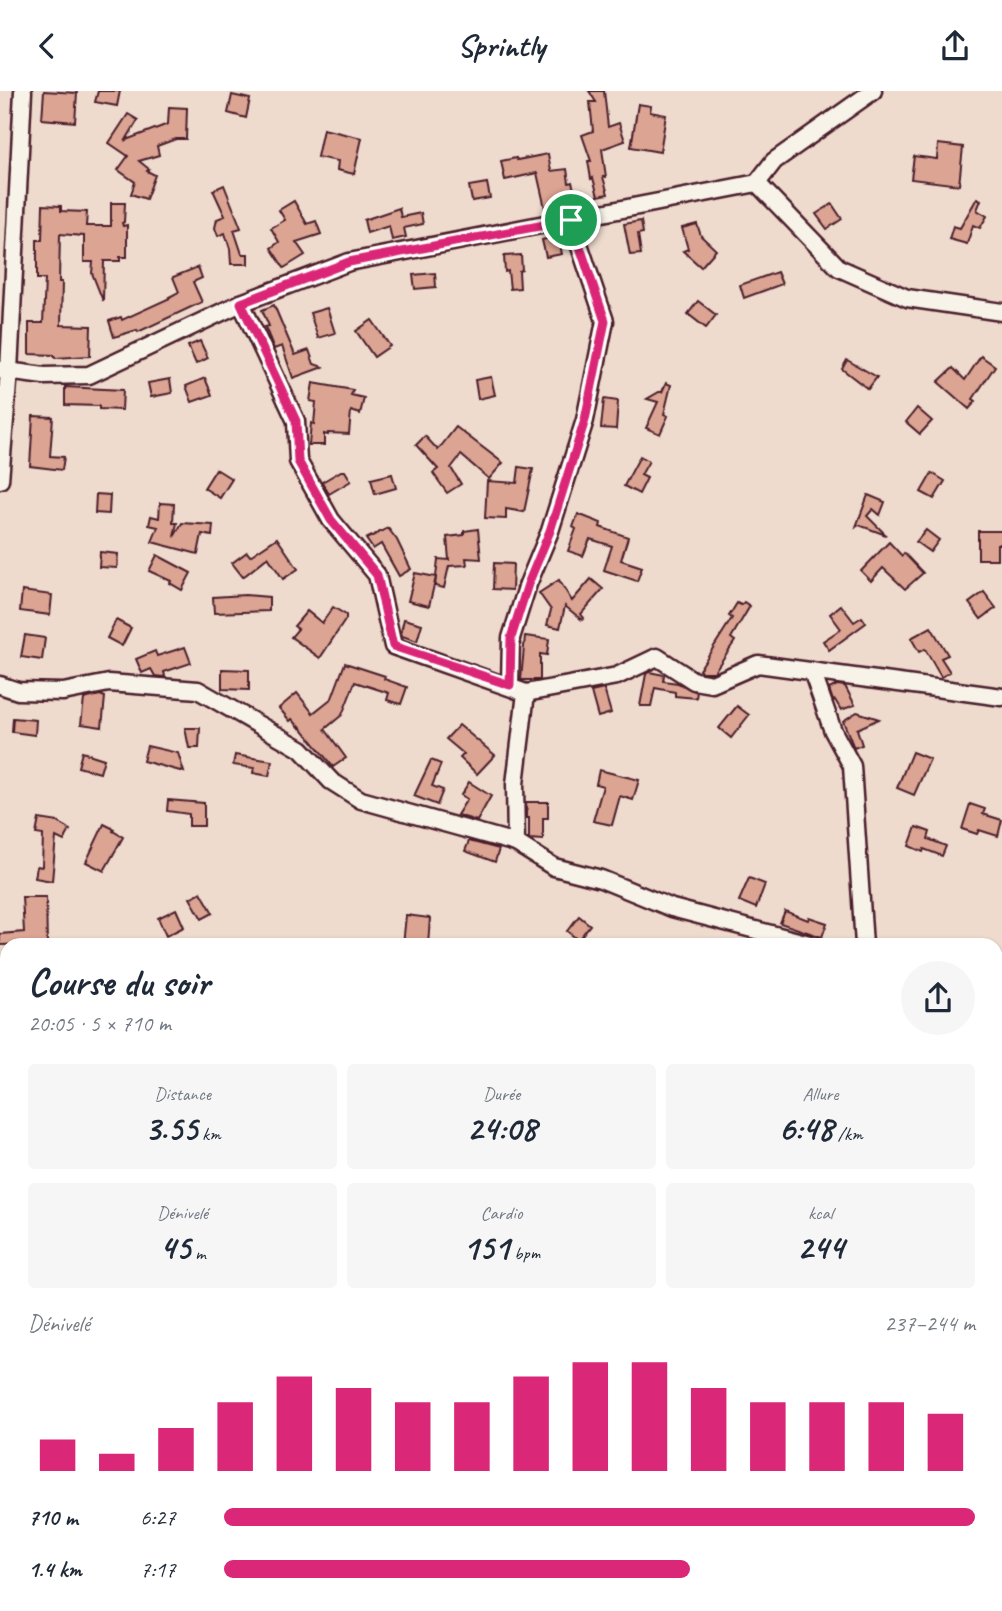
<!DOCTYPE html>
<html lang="fr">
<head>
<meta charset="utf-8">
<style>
	body { margin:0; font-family:Caveat,sans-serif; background:#f6f6f7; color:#1f2937; height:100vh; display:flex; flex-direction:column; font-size:26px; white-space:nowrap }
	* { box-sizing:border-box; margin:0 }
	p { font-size:23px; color:#747a83 }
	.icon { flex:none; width:38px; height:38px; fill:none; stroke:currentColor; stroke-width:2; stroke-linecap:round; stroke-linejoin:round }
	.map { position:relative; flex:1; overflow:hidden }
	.details { position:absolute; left:0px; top:847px; width:1003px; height:674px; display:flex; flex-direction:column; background:#fff; border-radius:21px 21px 0 0; box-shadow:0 2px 5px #0004 }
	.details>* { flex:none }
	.pin { position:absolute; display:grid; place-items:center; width:60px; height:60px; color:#fff; margin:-30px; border:4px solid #fff; border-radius:50%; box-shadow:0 2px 7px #0007 }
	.round { display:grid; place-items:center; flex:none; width:74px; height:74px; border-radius:37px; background:#f6f6f7 }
	.summary { display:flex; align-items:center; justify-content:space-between; height:119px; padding:0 28px }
	h1 { font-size:38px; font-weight:600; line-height:52px }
	.metrics { display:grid; grid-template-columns:repeat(3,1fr); gap:10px; height:119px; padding:7px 28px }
	.metrics div { display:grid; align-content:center; border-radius:7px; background:#f6f6f7; text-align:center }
	.metrics b { font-size:35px; font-weight:600 }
	.metrics small { font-size:19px; font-weight:400 }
	.metrics p { font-size:19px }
	.chart { height:196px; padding:14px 28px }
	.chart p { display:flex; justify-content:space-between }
	.chart svg { width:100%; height:126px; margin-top:7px; stroke:#db2777; stroke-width:6 }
	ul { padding:0 28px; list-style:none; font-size:23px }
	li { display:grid; grid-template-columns:112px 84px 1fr; align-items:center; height:52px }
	li i { height:18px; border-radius:9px; background:#db2777 }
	header { display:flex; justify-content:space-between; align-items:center; height:91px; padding:0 28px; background:#fff; font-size:32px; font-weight:600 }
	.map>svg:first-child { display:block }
	.building { fill:#dba493; stroke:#4a1f2b; stroke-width:2 }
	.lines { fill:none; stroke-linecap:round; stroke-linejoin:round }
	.minor-casing { stroke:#4a1f2b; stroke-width:21 }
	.minor { stroke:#f7f3e8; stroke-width:16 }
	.route-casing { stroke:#fff; stroke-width:14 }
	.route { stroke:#db2777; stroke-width:9 }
</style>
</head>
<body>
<header><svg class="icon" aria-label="back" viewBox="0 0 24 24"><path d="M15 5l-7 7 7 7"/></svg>Sprintly<svg class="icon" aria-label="share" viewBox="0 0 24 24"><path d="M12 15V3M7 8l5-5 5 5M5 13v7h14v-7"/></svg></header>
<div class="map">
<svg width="1002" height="1520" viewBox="0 0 1002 1520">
	<rect width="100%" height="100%" fill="#efdbce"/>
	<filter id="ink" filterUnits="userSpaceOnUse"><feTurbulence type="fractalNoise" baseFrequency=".0143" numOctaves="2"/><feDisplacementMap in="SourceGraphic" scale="14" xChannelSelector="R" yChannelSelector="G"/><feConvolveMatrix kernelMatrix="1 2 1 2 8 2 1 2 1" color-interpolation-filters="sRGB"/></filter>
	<g filter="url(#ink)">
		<!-- building -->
		<g class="building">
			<path d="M44,0L77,2L75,31L42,28Z"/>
			<path d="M98,0H120L117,15L95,11Z"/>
			<path d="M589,0H604L608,36L619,32L625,50L602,58L606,86H603L608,103L598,105L593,87L591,88L588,70H591L582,44L593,40L590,11H596Z"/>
			<path d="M232,4L250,8L246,27L228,22Z"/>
			<path d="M638,13L651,15L650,21L666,24L660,61L631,56Z"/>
			<path d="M169,16L187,17L186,48H176L157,55L159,64L139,70L149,78L147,80L155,84L146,108L131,103L135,91L118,79L128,65L109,52L128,23L138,29L126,49L168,33Z"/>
			<path d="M323,38L362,47L354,83L337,79L338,70L317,66Z"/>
			<path d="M938,53L963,56L959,94L911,88L914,65L937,68Z"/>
			<path d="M548,63L551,80L567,78L569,92L572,91L577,110L545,117L537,82L505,89L501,70L516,67L517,69Z"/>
			<path d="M487,92L490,107L472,110L469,95Z"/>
			<path d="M224,94L241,137L234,139L242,163H248V173H231L230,158L225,142L218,145L215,137L217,128L225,125L213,99Z"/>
			<path d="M977,107L981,109L977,119L987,125L980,137L973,134L967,153L949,148L953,135L960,137Z"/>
			<path d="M294,110L307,133L316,130L321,143L296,151L305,164L284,177L271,157L279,151L271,137L285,129L279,119Z"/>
			<path d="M111,112H125L124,131L122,132L123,135L127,134V166H120V170H104L103,210L92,182L93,171H84V145L60,143L59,191H62L61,234L91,235L90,265L55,267L54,264L29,263V232H43L45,188H37V149H42L43,114L61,115V120L87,121L86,135H111Z"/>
			<path d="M832,113L842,128L827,138L816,123Z"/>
			<path d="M399,117L401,126L421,122L423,133L404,137L406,146L392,149L389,135L367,142L364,129Z"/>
			<path d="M641,130L643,142L638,143L641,163L630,164L624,133Z"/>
			<path d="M697,133L701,145L716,159L701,176L683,160L688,158L682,137Z"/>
			<path d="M558,145L562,163L546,166L542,149Z"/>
			<path d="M521,164L522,179L519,180L520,197L510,198L508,180L505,181L504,165Z"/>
			<path d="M198,176L202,187L193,191L202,211L138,241L137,239L114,246L109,230L121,226L122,229L170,207L169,206L179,201L173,186Z"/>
			<path d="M777,181L782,193L744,207L740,194Z"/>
			<path d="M435,182L436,196L415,198L413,184Z"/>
			<path d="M698,210L716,224L706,237L688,223Z"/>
			<path d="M274,214L295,264L309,259L314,273L323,276L293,287L282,255L274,258L265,236L269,235L262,219Z"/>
			<path d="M327,217L335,242L318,247L310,222Z"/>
			<path d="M372,229L390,255L374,266L356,240Z"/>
			<path d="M200,250L208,267L196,273L188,255Z"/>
			<path d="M981,265L995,275L973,308L976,310L969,318L938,291L953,277L965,289Z"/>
			<path d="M847,269L877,286L868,298L842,278Z"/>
			<path d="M491,286L495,304L478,308L475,289Z"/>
			<path d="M205,287L212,304L192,311L186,295Z"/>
			<path d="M170,288L172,302L151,306L148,292Z"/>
			<path d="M313,292L353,299L351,304L364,307L360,323L351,320L349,343L328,342V344L324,343V354H309L311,332L314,333L316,311L310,310Z"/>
			<path d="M666,292L671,294L664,323L668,325L660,343L646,337L658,311L647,308L659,301H662Z"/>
			<path d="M65,296L123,299L122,319L99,318V315L65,314Z"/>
			<path d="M604,308L618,310L616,338L601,337Z"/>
			<path d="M917,317L932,330L920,343L906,331Z"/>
			<path d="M33,325L53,326L50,365L64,366L62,379L30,375Z"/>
			<path d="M456,336L503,372L489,388L461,364L451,377L461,393L447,402L433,382L438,378L416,354L425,345L438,359Z"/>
			<path d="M640,365L649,370L641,384L647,387L639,403L624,395Z"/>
			<path d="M519,376L533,378L524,421L506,418V428L485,427L487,390L517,392Z"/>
			<path d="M216,378L232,388L220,407L204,397Z"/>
			<path d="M341,380H345L351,390L329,403L322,391Z"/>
			<path d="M932,382L945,390L934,408L921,401Z"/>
			<path d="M392,383L396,397L375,403L371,388Z"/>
			<path d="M96,403L110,404L109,423L95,422Z"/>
			<path d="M868,404L885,411L880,424L873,418L867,425L886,444L859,434L856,436Z"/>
			<path d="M160,412L174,413L173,432H177L174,446L182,432L213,434L212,445L202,443L198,463L152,451L158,436L149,434L151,425L159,427Z"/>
			<path d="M578,423L601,432L600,436L628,446L621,469L642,476L637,490L604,479L612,455L590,448L583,465L568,460L576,438L573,436Z"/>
			<path d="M388,437L397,449L411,478L399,485L381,453L373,458L366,448Z"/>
			<path d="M478,438L481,468L466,467L467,474L449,475L444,497L435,495L438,468L449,469L447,446L464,444V440Z"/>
			<path d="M926,439L939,449L930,461L916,451Z"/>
			<path d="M978,440H1002V453H997V468H978Z"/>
			<path d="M277,447L298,478L283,488L268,466L243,486L232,472L247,461L250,465Z"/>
			<path d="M889,451L902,465L904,462L923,482L905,498L883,477L871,490L861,480Z"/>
			<path d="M100,461L118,463L117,477L99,476Z"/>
			<path d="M157,464L191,482L182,499L170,492L171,490L149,480Z"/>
			<path d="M494,472L513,473L512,499L493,498Z"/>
			<path d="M415,482L436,486L429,515L408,510Z"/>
			<path d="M591,488L603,498L581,523L584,527L582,529L565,515L560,537L547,534L551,519L539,502L559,489L572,510Z"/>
			<path d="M22,500L52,504L50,524L20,520Z"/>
			<path d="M984,501L996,517L981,528L969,512Z"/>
			<path d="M245,504L269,506V520L214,522L213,506Z"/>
			<path d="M744,511L750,515L731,547L735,550L714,581H702L699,579L732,527L729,525L737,512L741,514Z"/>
			<path d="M841,514L854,531L862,526L866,532L829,559L823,550L841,538L830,523Z"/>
			<path d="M333,516L346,524V528L320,567L291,546L298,538L294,535L307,520L322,532Z"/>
			<path d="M404,528L422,533L417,550L402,545L401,541Z"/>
			<path d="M116,529L131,537L122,555L107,547Z"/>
			<path d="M931,536L948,564L941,567L950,581L941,586L925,558L919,561L911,547Z"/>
			<path d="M25,544L45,547L42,569L21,566Z"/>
			<path d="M525,545L549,548L547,564L540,563V589H521Z"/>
			<path d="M185,556L191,572L164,581L165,585L163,586L155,585L151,578L142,582L136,568L155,560L157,565Z"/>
			<path d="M345,572L385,585L384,588L407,596L401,613L387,609L389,602L355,591L342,624L325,638L346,667L333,676L300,635V637L292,628L290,630L279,617L297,602L313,622L332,607Z"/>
			<path d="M222,578L249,579V599L222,598Z"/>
			<path d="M649,581L664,584L663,590L678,592L697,601L696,607L675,605V601L655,597L651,615H640L646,583Z"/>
			<path d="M837,594L845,595L855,614L841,619L835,609L833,610L829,598Z"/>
			<path d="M604,598L611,622L598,626L591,601Z"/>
			<path d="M100,604L105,606L102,636L81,633L84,608Z"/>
			<path d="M737,615L749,624L731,647L719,637Z"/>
			<path d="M857,621L879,628L857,638L862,654L854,657L843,630Z"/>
			<path d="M13,627L36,629L35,644L12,641Z"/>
			<path d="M459,634L495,664L477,683L460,667L464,663L446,648Z"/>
			<path d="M185,637H200L199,657H189Z"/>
			<path d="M147,655L178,662L184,681L143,670Z"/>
			<path d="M82,661L104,668L100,682L78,676Z"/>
			<path d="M912,661L930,668L914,704L897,697Z"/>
			<path d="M235,664L272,670L269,685L253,682L254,677L233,674Z"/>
			<path d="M431,669L441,673L432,695L443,699L437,714L414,705Z"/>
			<path d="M599,679L639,689L633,709L620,705L612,734L593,730L603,695L596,693Z"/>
			<path d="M469,691L491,705L477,730L457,724L467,708L461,704Z"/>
			<path d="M168,709L204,712V735H189V723L167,720Z"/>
			<path d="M526,711H548V727H543V749L529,748V727H527Z"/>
			<path d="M970,713L985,718L983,723L1002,729L998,745L979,739L977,743L962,738Z"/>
			<path d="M39,728L58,731L70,739L64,750L56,746L52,790L35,787L37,775L42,776L43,744L36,743Z"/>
			<path d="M104,733L114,738L113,740L123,746L104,780L86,771Z"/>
			<path d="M916,736L930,741L928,748L946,755L942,765L924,758L923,761L909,755Z"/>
			<path d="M469,750L499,758L495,771L465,760Z"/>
			<path d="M749,787L765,793L756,817L739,810Z"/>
			<path d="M201,801L213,822L202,828L190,807Z"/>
			<path d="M22,806H46L47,853L0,854V843L24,841Z"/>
			<path d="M176,818L184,836L166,845L158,827Z"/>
			<path d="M785,820L808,829L809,826L827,832L822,846L780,832Z"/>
			<path d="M406,824L430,827L428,854H403Z"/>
			<path d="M579,825L590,834L578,849L567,840Z"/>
		</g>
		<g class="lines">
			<defs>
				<g id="minor">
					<path d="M757,92L774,70L873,0"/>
					<path d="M241,212L296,330L298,370L331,429L377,484L393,555L526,602L617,585L657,566L694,590L712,593L758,573L1002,606"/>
					<path d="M0,279L44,285L89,284L241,212L349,171L757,92L839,177L907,207L1002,221"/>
					<path d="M0,389L9,280L23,0"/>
					<path d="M812,580L833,640L852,675L864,854"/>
					<path d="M0,594L18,600L63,601L109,592L198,599L301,658L331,690L361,709L516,752L554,776L601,788L672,817L813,854"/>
					<path d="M510,594L511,547L528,493L550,440L585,329L605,230L571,129"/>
					<path d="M516,752L515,693L526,602"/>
					<path d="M996,998L998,994L1002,993"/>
					<path d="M0,1229L7,1233"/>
					<path d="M939,1514L960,1520"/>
					<path d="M282,1520L285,1514"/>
					<path d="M997,1520L1002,1518"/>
				</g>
			</defs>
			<!-- minor casing -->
			<use href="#minor" class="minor-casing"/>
			<!-- minor -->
			<use href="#minor" class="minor"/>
		</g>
	</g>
	<g class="lines" filter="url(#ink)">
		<defs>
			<path id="route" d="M571,129L605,230L585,329L550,440L528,493L511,547L510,594L393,555L377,484L331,429L298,370L296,330L241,212L349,171Z"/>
		</defs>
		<!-- route casing -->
		<use href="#route" class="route-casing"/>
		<!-- route -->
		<use href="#route" class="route"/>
	</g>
</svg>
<div class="pin" style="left:571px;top:129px;background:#1e9e55"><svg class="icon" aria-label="arrive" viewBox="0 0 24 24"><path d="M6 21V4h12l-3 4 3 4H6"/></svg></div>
<section class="details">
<div class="summary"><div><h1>Course du soir</h1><p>20:05 · 5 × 710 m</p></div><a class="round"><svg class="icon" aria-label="share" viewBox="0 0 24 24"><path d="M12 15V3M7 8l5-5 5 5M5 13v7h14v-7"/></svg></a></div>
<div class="metrics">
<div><p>Distance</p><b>3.55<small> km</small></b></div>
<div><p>Durée</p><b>24:08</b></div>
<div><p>Allure</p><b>6:48<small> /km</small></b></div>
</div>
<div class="metrics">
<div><p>Dénivelé</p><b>45<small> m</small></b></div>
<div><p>Cardio</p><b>151<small> bpm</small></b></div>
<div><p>kcal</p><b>244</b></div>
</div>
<div class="chart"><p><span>Dénivelé</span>237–244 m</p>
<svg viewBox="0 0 160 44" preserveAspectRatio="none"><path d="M5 44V33M15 44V38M25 44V29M35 44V20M45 44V11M55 44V15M65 44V20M75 44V20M85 44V11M95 44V6M105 44V6M115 44V15M125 44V20M135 44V20M145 44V20M155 44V24"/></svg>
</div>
<ul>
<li><b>710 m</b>6:27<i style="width:100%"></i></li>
<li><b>1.4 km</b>7:17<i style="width:62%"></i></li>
</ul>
</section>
</div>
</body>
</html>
